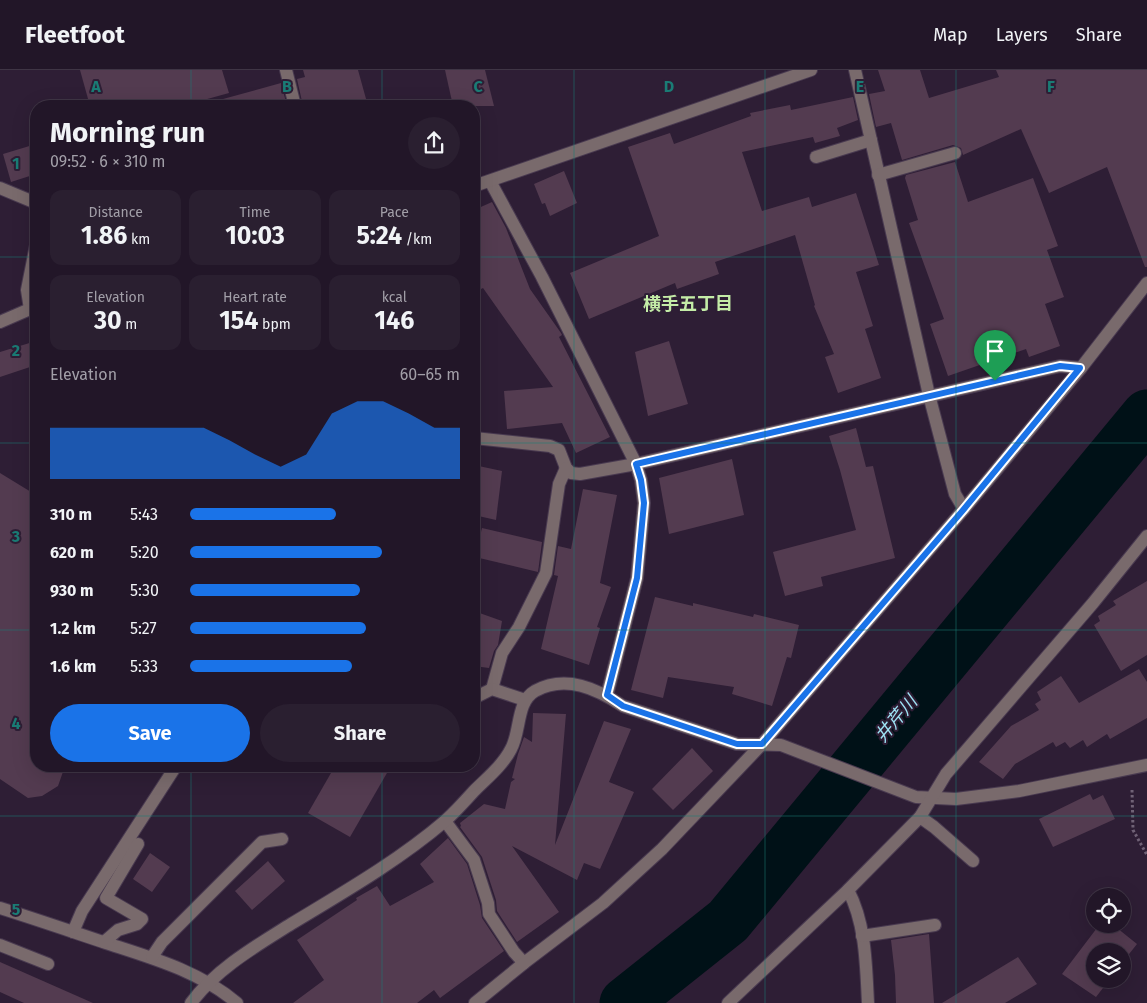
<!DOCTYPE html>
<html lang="en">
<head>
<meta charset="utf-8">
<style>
	body { margin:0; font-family:"Fira Sans","Noto Sans JP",sans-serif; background:#2a1f30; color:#f1f3f6; height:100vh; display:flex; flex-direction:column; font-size:19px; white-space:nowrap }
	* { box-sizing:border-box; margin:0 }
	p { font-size:16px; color:#a29fa8 }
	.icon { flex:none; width:28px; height:28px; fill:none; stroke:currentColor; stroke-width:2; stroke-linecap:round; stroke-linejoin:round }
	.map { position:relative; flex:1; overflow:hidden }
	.sheet { position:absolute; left:30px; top:30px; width:450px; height:672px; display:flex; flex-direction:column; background:#221628; border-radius:20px; box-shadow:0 5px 20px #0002,0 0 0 1px #3f3545 }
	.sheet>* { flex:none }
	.controls { position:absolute; left:1086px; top:818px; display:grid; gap:10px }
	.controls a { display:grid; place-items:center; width:45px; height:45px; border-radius:50%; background:#221628; box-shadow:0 5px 20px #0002,0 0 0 1px #3f3545; font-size:25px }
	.pin { position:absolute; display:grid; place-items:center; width:42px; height:42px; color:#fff; margin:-51px -21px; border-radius:50% 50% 50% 0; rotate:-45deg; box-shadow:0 0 5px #0007 }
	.pin .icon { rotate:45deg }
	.round { display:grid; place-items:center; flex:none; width:52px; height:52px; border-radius:26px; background:#2a1f30 }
	.summary { display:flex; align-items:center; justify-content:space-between; height:85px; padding:0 20px }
	h1 { font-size:28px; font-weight:700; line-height:38px }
	.stats { display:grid; grid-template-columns:repeat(3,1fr); gap:8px; height:85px; padding:5px 20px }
	.stats div { display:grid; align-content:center; border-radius:12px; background:#2a1f30; text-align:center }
	.stats b { font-size:25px; font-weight:700 }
	.stats small { font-size:14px; font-weight:400 }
	.stats p { font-size:14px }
	.chart { height:140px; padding:10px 20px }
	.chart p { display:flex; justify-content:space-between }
	.chart svg { width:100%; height:90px; margin-top:5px; fill:#1a73e8; opacity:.7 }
	.primary-button { display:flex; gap:10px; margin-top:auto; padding:10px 20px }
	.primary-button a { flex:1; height:58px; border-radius:30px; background:#1a73e8; color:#fff; font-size:20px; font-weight:700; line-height:58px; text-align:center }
	.primary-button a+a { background:#2a1f30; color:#f1f3f6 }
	ul { padding:0 20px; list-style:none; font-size:16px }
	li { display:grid; grid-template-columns:80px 60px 1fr; align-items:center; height:38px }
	li i { height:12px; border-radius:6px; background:#1a73e8 }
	header { display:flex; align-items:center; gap:30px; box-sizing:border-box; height:70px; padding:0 25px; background:#221628; border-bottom:1px solid #3f3545 }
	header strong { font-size:24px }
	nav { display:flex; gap:28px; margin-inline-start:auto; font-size:18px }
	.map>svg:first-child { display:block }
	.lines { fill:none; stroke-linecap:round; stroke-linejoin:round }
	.river { stroke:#001117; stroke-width:51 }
	.building { fill:#533b50 }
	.minor-casing { stroke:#493a50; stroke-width:14 }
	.path { stroke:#706276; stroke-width:3; stroke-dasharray:2.5 2.5; stroke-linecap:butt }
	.minor { stroke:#796a6c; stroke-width:12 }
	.route-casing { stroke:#fff; stroke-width:10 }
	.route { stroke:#1a73e8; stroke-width:6 }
	.grid { fill:none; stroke:#1a7c75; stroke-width:1; stroke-opacity:0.55 }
	.labels { text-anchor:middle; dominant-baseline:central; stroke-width:4; stroke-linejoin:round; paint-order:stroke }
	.neighbourhood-label { font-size:18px; font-weight:bold; fill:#c4eca7; stroke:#2e1e35 }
	.water-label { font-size:18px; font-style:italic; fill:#9fe5f6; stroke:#2e1e35 }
	.grid-label { font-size:16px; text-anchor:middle; font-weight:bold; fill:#1a7c75; stroke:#2e1e35; stroke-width:4; stroke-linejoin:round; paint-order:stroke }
</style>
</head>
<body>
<header>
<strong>Fleetfoot</strong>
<nav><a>Map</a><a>Layers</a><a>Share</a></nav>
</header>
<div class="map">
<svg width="1147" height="933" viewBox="0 0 1147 933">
	<rect width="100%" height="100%" fill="#2e1e35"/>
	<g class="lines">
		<!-- river -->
		<path class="river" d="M625,933L728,851L1147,345"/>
	</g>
	<!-- building -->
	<g class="building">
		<path d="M80,0H222L229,23L182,36H90Z"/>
		<path d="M303,0H358L368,36H303L297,9L305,7Z"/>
		<path d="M445,0H485L494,36H453Z"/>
		<path d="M878,0H920L929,28L999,7L996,0H1147V197H1145L1107,97L1049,123L1021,59L963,85L961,78L953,75L902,90L891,53L876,57L869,24L885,21Z"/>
		<path d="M281,13L287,36H224L223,29Z"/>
		<path d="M853,27L858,50L837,58L840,66L815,73L813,67L742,82L762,141L809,127L812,137L856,123L879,195L856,202L873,256L865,259L881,308L838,323L825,287L834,284L814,236L815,235L795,165L715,192L719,204L677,219L675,213L589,249L570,203L659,166L628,77L670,63L674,74L751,46L750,43L790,35L791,40Z"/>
		<path d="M36,74V104L11,112L3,84Z"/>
		<path d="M955,92L968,132L1033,108L1058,176L1047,180L1064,227L1045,234L1060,276L1029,287L1026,279L948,306L930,254L944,249L909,153L918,150L905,108L906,105Z"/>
		<path d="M564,101L577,133L550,146L545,133L542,134L534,114Z"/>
		<path d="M492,132L506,158L530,219L561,263L562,265L559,267L610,367L576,383L562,353L507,359L504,321L553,317L483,218L481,219L474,201V140Z"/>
		<path d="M36,271V295L0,307V282Z"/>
		<path d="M669,271L688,334L648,346L635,282Z"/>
		<path d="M856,358L866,397L873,396L895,488L821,507L823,516L785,526L773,482L856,460L840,400L829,366Z"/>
		<path d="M732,389L744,445L669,464L659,408Z"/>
		<path d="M474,395L502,401L496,450L474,445Z"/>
		<path d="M0,403L36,425V696H65L58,716L42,726L28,728L0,709Z"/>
		<path d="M583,419L617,425L600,513L611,517L597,557L600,558L589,595L541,579L558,506L554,505L558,476L571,479Z"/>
		<path d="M482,458L542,472L538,502L475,487Z"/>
		<path d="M1147,511V585L1121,601L1094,555L1100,551L1098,546L1116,535L1113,531Z"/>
		<path d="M655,527L693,536V533L753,547L754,544L799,555L791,588L787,587L772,636L732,624L734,617L668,607L663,628L631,620Z"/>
		<path d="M474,541L502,551L498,575L494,581L489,598L474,596Z"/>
		<path d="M1139,599L1147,612V648L1110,669L1107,664L1087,677L1083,670L1070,678L1065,672L1056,677L1053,672L1015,694L1003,709L979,692L1011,656L1039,640L1035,634L1041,630L1037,622L1061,606L1079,633Z"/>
		<path d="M533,643L566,644L555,775L604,651L631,659L609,712L634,722L600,799L584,793L577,810L512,776L559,842L517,872L497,841L496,830L482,787L460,757L461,756L460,753L484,734L505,739L511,712L515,709L512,708L518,684L524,667L532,672Z"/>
		<path d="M692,678L713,701L673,740L652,719Z"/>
		<path d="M335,696H391L350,767L308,743Z"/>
		<path d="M1090,724L1093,730L1103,725L1115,749L1053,777L1039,749Z"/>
		<path d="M448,768L467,794L480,835L482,848L504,881L440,928L434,920L417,933H293L324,910L297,870L357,830L356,828L377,816L390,836L434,812L420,794Z"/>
		<path d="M150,783L170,797L152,822L133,809Z"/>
		<path d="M268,791L285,811L252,840L235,821Z"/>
		<path d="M1100,854H1112L1137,874L1122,893V881H1095V909H1110L1096,927L1062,904Z"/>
		<path d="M929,864L934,933H896L895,905L891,870Z"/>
		<path d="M1018,887L1037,914L1005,933H942Z"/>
		<path d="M0,892L93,933H24L0,922Z"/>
	</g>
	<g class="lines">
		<defs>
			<g id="minor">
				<path d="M286,0L295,36"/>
				<path d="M855,0L929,325L955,424L964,439"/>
				<path d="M816,87L871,70"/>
				<path d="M878,105L955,83"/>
				<path d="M490,111L542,207L636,394L641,410L644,433L637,508L607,625"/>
				<path d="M474,116L811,0"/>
				<path d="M0,118L36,133"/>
				<path d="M30,239L27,220L36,175"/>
				<path d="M0,252L30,239L36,238"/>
				<path d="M474,368L550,376L559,380L566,398L571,403L580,404L636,394L1060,296L1081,298"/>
				<path d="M492,619L502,583L519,557L546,503L559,414L566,398"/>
				<path d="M474,628L492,619L525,630"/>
				<path d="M920,747L934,757L973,791"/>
				<path d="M445,751L474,790L488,833L489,844L514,882L524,893"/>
				<path d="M848,820C866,854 866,896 868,933"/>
				<path d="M0,838C35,849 70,861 106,873C152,888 199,901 237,933"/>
				<path d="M73,862L82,841L176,696"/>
				<path d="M862,866L935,855"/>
				<path d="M104,872L118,860L137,854L142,849L106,828L138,774"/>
				<path d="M0,875L48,894"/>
				<path d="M152,887L162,872L262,772L282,769"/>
				<path d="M191,933C216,899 256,876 291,854C344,822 398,791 445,751C455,742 465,731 474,721C487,708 503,695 511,679C521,661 516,632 535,621C566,604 597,619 623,636L737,674L781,675L916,727L956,729L1019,721L1147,695"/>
				<path d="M475,933L524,893L603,833L662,779L762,674L964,439L1081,298L1147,213"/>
				<path d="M728,933L848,820L920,747L946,704L1093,533L1147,466"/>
			</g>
		</defs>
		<!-- minor casing -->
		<use href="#minor" class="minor-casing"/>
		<!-- path -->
		<path class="path" d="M1132,720L1133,760L1147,785"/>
		<!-- minor -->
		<use href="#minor" class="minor"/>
	</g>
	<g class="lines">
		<defs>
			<path id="route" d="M1060,296L1080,298L964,439L762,674H737L623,636L607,625L637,508L644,433L641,410L636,394Z"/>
		</defs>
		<!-- route casing -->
		<use href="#route" class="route-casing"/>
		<!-- route -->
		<use href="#route" class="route"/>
	</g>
	<!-- grid -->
	<path class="grid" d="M191,0V36M382,0V36M574,0V933M765,0V933M956,0V933M0,187H36M474,187H1147M0,373H36M474,373H1147M0,560H36M474,560H1147M191,696V933M382,696V933M0,746H1147"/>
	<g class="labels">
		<!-- neighbourhood labels -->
		<g class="neighbourhood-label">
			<text x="688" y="234">横手五丁目</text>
		</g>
		<!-- water labels -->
		<g class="water-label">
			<text transform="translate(896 649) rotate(-50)">井芹川</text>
		</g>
	</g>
	<g class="grid-label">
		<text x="96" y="22">A</text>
		<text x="287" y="22">B</text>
		<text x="478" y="22">C</text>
		<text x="669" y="22">D</text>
		<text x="860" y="22">E</text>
		<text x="1051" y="22">F</text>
		<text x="16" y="99">1</text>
		<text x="16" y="286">2</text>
		<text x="16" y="472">3</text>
		<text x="16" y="659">4</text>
		<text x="16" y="845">5</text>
	</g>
</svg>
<div class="controls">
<a><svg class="icon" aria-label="locate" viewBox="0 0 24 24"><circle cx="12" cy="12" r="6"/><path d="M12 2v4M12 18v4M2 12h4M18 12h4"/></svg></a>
<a><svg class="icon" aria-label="layers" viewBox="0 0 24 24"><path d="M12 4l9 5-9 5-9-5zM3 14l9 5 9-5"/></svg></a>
</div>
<div class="pin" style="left:995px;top:311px;background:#1e9e55"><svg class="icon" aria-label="arrive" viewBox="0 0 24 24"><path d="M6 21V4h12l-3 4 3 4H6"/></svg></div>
<section class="sheet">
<div class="summary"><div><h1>Morning run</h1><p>09:52 · 6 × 310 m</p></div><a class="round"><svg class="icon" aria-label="share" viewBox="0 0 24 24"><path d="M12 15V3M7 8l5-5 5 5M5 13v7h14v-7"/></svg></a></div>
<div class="stats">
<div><p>Distance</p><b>1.86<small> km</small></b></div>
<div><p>Time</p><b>10:03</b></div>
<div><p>Pace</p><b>5:24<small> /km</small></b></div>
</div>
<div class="stats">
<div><p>Elevation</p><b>30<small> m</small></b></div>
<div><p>Heart rate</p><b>154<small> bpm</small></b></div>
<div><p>kcal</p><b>146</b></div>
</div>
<div class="chart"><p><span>Elevation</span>60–65 m</p>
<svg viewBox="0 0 160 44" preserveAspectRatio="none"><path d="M0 44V19L10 19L20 19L30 19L40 19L50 19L60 19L70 25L80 32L90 38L100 32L110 12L120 6L130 6L140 12L150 19L160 19V44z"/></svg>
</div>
<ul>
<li><b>310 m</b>5:43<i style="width:54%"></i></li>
<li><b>620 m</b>5:20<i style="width:71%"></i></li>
<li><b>930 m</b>5:30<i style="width:63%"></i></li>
<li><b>1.2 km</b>5:27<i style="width:65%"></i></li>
<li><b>1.6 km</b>5:33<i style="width:60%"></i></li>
</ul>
<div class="primary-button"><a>Save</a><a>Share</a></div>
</section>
</div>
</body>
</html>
